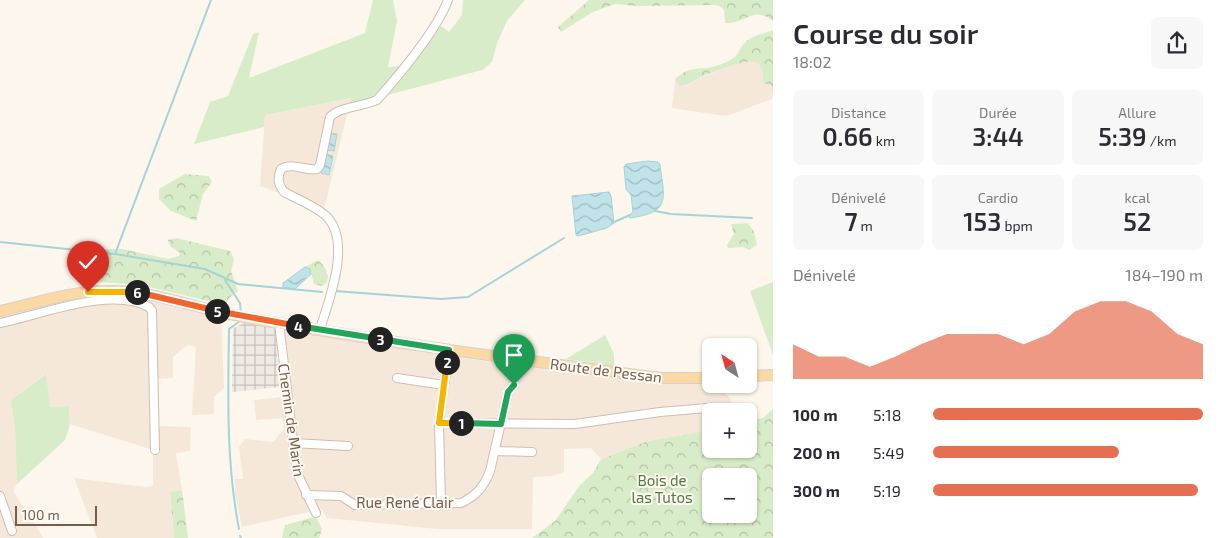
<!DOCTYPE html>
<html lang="fr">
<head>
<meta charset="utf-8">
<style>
	body { margin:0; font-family:"Exo 2",sans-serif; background:#f7f7f7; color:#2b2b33; height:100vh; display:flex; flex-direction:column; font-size:19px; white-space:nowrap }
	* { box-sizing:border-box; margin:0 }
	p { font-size:16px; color:#7c7c81 }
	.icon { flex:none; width:28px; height:28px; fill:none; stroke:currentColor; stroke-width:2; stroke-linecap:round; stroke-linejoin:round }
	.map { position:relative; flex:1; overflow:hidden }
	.panel { display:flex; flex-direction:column; background:#fff; width:450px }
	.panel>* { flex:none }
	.needle { width:32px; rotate:324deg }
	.buttons { position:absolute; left:702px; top:338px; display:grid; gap:10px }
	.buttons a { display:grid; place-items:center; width:55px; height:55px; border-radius:8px; background:#fff; box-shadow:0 1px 4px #0004; font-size:25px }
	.scale { position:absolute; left:15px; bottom:12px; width:82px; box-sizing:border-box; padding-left:5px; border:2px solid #7a5c4d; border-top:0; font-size:14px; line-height:18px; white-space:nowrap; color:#7a5c4d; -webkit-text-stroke:4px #fffaf3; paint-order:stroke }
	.pin { position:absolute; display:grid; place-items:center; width:42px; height:42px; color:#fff; margin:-51px -21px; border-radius:50% 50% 50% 0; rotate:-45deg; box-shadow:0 0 5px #0007 }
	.pin .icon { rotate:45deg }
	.km { position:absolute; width:25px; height:25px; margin:-12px; border-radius:50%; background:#222; color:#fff; font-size:14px; line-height:25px; text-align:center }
	.round { display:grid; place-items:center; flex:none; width:52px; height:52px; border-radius:8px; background:#f7f7f7 }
	.headline { display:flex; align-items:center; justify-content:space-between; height:85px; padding:0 20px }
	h1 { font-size:28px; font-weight:600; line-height:38px }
	.figures { display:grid; grid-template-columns:repeat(3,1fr); gap:8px; height:85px; padding:5px 20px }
	.figures div { display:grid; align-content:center; border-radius:8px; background:#f7f7f7; text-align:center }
	.figures b { font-size:25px; font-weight:600 }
	.figures small { font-size:14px; font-weight:400 }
	.figures p { font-size:14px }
	.chart { height:140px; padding:10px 20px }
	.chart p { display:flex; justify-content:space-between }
	.chart svg { width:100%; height:90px; margin-top:5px; fill:#e76f51; opacity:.7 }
	ul { padding:0 20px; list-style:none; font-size:16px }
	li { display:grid; grid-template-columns:80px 60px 1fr; align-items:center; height:38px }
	li i { height:12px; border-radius:6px; background:#e76f51 }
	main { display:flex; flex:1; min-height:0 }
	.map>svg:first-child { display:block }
	.residential { fill:#f5e8da }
	.industrial { fill:url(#industrial-grid) }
	.green { fill:#d8ecc9 }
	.forest { fill:url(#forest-crowns); fill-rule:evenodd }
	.water { fill:url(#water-waves); stroke:#a5d3da }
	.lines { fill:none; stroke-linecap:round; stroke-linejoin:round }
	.stream { stroke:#a5d3da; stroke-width:2 }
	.minor-casing { stroke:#d1beb0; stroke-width:10 }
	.major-casing { stroke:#dad1cd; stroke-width:12 }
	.minor { stroke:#fff; stroke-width:8 }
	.major { stroke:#fbd9a5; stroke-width:10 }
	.split-1-casing { stroke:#fff; stroke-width:10 }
	.split-2-casing { stroke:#fff; stroke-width:10 }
	.split-3-casing { stroke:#fff; stroke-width:10 }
	.split-4-casing { stroke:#fff; stroke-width:10 }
	.split-5-casing { stroke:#fff; stroke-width:10 }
	.split-6-casing { stroke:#fff; stroke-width:10 }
	.split-7-casing { stroke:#fff; stroke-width:10 }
	.split-1 { stroke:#22a559; stroke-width:6 }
	.split-2 { stroke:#f5b400; stroke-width:6 }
	.split-3 { stroke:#22a559; stroke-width:6 }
	.split-4 { stroke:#22a559; stroke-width:6 }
	.split-5 { stroke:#f0652b; stroke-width:6 }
	.split-6 { stroke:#f0652b; stroke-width:6 }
	.split-7 { stroke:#f5b400; stroke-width:6 }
	.labels { text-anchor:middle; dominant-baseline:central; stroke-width:4; stroke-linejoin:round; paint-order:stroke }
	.street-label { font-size:15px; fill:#7a5c4d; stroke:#fffaf3 }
	.park-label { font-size:15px; fill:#537a41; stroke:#fffaf3 }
</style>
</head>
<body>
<main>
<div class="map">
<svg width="773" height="538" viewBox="0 0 773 538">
	<defs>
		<pattern id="industrial-grid" width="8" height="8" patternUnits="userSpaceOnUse" patternTransform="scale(1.25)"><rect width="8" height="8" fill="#efe9e4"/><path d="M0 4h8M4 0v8" fill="none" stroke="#c7c0bb"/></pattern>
		<pattern id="forest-crowns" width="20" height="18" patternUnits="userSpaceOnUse" patternTransform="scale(1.25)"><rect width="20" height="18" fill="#d8ecc9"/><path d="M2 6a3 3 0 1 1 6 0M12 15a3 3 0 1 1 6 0" fill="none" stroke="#b4c2a5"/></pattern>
		<pattern id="water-waves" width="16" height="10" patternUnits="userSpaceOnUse" patternTransform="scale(1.25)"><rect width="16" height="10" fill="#bfe3e8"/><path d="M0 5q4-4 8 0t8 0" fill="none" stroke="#a0bbbe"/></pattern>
	</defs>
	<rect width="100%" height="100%" fill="#fdf6ec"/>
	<!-- residential -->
	<g class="residential">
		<path d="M746,61L756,63L761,66L764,76L763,83L772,86V99L726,116L672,108L675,79L679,85L686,86L702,77Z"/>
		<path d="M351,98L324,210L260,186L265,115Z"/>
		<path d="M116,290L221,316L224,388L214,397V414L192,415L196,347L187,345L173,357V378L156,379L159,426L191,427L190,451L176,453L182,490L170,492L174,538H97L74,478L129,485L147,487L153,486V450L70,424L69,406L50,407L45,374L11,400L15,429L17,484L13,491L24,508L34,507L36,514L33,521L43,538H0V309Z"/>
		<path d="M284,329L455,357L635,381L662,383L715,384L730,398L735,411H711V417L707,431L648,441L601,459L591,448L564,449V472L552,476L533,477L532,529H437L327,518L321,509L242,527L235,494V479H243L239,447L245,439L273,442L284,429L283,418L256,420L254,400L291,396Z"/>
	</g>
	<!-- industrial -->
	<path class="industrial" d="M247,322L275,327L280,387L232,392L233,328Z"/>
	<!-- green -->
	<g class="green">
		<path d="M373,0H393L397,21L388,67L401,66L377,95L371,100L349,105L351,98L265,115L264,127L194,144L210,102L228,96L253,34L259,32L249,78L365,33Z"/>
		<path d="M463,0H525L507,21L497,43L492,62L482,70L384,96L441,26L449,32L462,15Z"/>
		<path d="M773,282V355L750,291Z"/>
		<path d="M605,335L614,354V366L566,359Z"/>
		<path d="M46,374L50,407L69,406L70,424L65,440L17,484L15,429L11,400Z"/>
	</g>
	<!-- forest -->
	<g class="forest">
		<path d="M589,0H773V21C754,5 744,25 725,23L724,10L720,6L715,5L638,6L615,4L593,12L561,32L558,27Z"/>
		<path d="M773,30V102L772,86L763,83C766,54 745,61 726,68C718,71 709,73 701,77C693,81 688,86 679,86L675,79C693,63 700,72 719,65C724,64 732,59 736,56C739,52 741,46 745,43C752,35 763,34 773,30Z"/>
		<path d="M185,174L209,176L212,182L203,194L196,221L171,211L159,199V189Z"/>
		<path d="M748,223L754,232L757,245L749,250L743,247L728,248L727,245L734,234L731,224Z"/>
		<path d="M176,238L230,251L234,259L231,271L238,291L230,297L225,305L141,285L97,282L99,279V258L106,249H122L168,259L179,256L180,253L170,246L168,240Z"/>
		<path d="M318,260C325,266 329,273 327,282L322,286L314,284L310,269L305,267Z"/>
		<path d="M773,409V538H532L555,521L580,485L593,473L601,459L648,441L711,430V449H749V420L763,418ZM711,476H749V514H711Z"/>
		<path d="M182,490L188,538H174L170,492Z"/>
		<path d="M314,517L317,519L322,529L319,538H282L285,525Z"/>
	</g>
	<!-- water -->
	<g class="water">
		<path d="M329,133L337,134L334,151L326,150Z"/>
		<path d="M325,154L333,156L329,175L321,173Z"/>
		<path d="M648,161L658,162L660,164C664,199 672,212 630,218L628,216L633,212L631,195L626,189L624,167L626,164Z"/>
		<path d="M609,192L611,196L614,223L607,228L578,236L576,235L572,196Z"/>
		<path d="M305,267L310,269L311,274L295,289L283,287V283Z"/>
	</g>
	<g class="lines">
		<!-- stream -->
		<g class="stream">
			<path d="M655,211L671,214L752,218"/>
			<path d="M612,223L630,215"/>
			<path d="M0,242L115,254L205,269L238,284L322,292"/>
			<path d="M115,254L211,0"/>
			<path d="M225,280L240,303L241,313"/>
			<path d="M335,291L441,299L468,297L564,238"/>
			<path d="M239,529C226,462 228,396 229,329L240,321"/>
			<path d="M240,536L241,538"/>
		</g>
		<defs>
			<g id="minor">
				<path d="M0,323C40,315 111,286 149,307L152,311L155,450"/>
				<path d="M279,323L297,473L316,513"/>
				<path d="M320,329C329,300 353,240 325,215C313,205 297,199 284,192C278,184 277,178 281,169C293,162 304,171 317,169L320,165L330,117C341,106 362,107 377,100C400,74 436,32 448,0"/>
				<path d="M397,378L444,385"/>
				<path d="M439,423L575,424L660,412L707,408"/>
				<path d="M293,443L348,446"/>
				<path d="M495,451L532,452"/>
				<path d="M306,495L341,496L355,505L461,503C476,496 484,487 490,471L508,392L514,385"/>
				<path d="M0,496L12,531"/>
				<path d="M441,503L439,423L449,350"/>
			</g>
			<g id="major">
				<path d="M0,311C36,303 71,291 107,291C144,290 179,302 215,311C235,316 257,319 278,323C397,344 517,359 636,375L663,378H711"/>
				<path d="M749,376L773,375"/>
			</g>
		</defs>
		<!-- minor casing -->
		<use href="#minor" class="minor-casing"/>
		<!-- major casing -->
		<use href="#major" class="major-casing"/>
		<!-- minor -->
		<use href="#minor" class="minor"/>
		<!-- major -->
		<use href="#major" class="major"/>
	</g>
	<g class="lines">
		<defs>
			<path id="split-1" d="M461,423L501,424L508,392L514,385"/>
			<path id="split-2" d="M447,362L439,423H461"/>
			<path id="split-3" d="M380,339L449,350L447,362"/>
			<path id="split-4" d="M298,326L380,339"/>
			<path id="split-5" d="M217,311L298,326"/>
			<path id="split-6" d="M137,292L217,311"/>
			<path id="split-7" d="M88,292H137"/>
		</defs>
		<!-- split-1 casing -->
		<use href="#split-1" class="split-1-casing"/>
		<!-- split-2 casing -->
		<use href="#split-2" class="split-2-casing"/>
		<!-- split-3 casing -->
		<use href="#split-3" class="split-3-casing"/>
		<!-- split-4 casing -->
		<use href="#split-4" class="split-4-casing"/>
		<!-- split-5 casing -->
		<use href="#split-5" class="split-5-casing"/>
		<!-- split-6 casing -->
		<use href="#split-6" class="split-6-casing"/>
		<!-- split-7 casing -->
		<use href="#split-7" class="split-7-casing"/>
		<!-- split-1 -->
		<use href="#split-1" class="split-1"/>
		<!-- split-2 -->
		<use href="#split-2" class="split-2"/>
		<!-- split-3 -->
		<use href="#split-3" class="split-3"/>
		<!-- split-4 -->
		<use href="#split-4" class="split-4"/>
		<!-- split-5 -->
		<use href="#split-5" class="split-5"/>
		<!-- split-6 -->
		<use href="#split-6" class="split-6"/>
		<!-- split-7 -->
		<use href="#split-7" class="split-7"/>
	</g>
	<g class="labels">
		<!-- street labels -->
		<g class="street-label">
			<text transform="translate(606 370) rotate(7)">Route de Pessan</text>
			<text transform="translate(292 420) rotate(82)">Chemin de Marin</text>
			<text x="405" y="502">Rue René Clair</text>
		</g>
		<!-- park labels -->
		<g class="park-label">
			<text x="662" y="480">Bois de<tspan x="662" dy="17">las Tutos</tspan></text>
		</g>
	</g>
</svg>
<div class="buttons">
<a><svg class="needle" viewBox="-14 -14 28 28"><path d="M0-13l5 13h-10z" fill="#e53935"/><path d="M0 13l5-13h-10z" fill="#7c7c81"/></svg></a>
<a>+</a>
<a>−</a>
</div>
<div class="scale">100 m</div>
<div class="pin" style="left:514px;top:385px;background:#1e9e55"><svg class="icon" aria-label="arrive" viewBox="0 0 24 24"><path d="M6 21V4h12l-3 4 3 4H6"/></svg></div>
<div class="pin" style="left:88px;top:292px;background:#d93025"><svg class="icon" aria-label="check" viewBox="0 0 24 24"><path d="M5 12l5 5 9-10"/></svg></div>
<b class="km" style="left:461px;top:423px">1</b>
<b class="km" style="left:447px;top:362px">2</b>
<b class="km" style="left:380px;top:339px">3</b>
<b class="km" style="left:298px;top:326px">4</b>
<b class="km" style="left:217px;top:311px">5</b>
<b class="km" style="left:137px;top:292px">6</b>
</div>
<section class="panel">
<div class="headline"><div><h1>Course du soir</h1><p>18:02</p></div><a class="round"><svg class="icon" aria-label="share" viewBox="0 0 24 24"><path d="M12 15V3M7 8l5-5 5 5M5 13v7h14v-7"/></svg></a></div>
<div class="figures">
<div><p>Distance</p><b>0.66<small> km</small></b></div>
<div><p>Durée</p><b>3:44</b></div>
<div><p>Allure</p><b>5:39<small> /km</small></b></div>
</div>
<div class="figures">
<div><p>Dénivelé</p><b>7<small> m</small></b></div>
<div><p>Cardio</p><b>153<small> bpm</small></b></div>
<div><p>kcal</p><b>52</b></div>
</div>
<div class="chart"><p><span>Dénivelé</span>184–190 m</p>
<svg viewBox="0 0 160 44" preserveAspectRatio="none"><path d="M0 44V27L10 33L20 33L30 38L40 33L50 27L60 22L70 22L80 22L90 27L100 22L110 11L120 6L130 6L140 11L150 22L160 27V44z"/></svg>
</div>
<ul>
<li><b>100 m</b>5:18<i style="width:100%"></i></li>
<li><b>200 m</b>5:49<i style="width:69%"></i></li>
<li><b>300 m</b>5:19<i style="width:98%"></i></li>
</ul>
</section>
</main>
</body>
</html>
